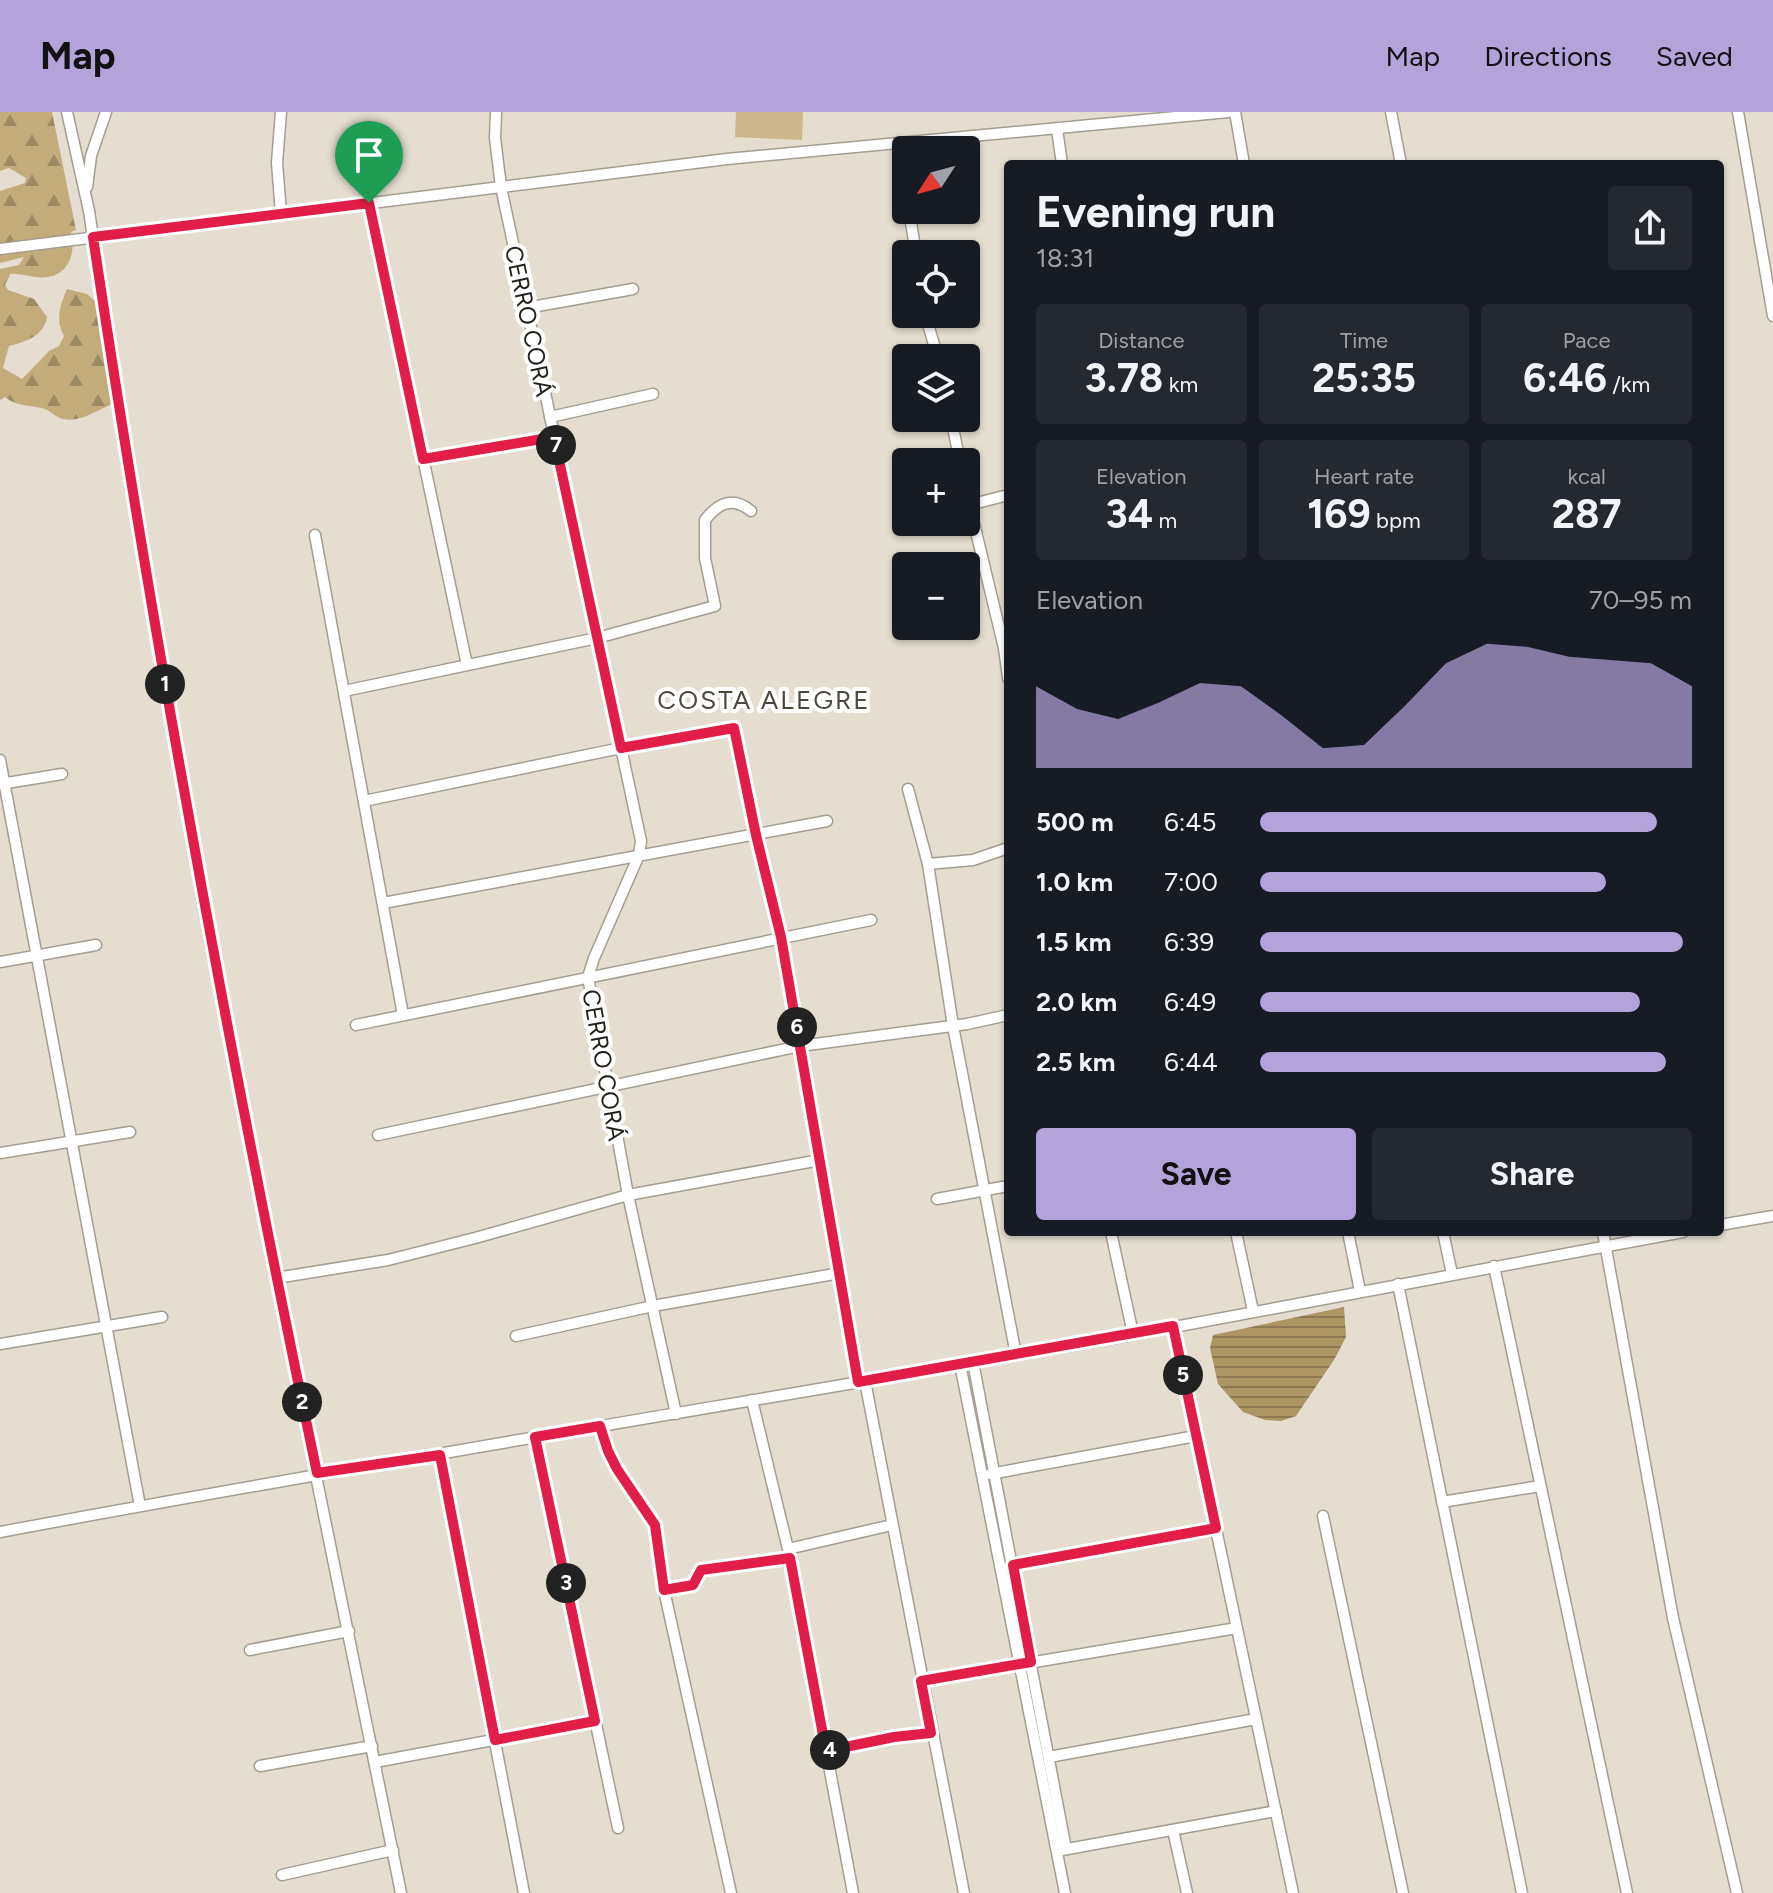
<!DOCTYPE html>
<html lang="en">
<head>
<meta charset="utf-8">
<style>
	body { margin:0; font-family:Figtree,sans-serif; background:#242831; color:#f1f3f6; height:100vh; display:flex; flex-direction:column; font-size:30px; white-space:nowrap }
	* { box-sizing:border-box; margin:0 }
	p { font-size:26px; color:#9ea1a6 }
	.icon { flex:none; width:44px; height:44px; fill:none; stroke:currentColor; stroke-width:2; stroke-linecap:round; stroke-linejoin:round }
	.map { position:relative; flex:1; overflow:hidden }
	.details { position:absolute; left:1004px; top:48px; width:720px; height:1076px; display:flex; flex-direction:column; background:#171b24; border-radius:8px; box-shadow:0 2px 6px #0004 }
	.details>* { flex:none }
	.needle { width:52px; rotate:234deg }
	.controls { position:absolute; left:892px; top:24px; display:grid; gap:16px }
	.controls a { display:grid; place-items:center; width:88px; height:88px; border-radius:8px; background:#171b24; box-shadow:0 2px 6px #0004; font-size:40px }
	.pin { position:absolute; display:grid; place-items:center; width:68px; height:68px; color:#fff; margin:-82px -34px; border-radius:50% 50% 50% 0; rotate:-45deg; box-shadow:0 0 8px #0007 }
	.pin .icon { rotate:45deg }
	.km { position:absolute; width:40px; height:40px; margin:-20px; border-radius:50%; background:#222; color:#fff; font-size:22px; line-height:40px; text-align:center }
	.round { display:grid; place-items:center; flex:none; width:84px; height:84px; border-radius:8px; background:#242831 }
	.headline { display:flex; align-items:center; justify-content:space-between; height:136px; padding:0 32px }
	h1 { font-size:44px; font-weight:700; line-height:60px }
	.metrics { display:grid; grid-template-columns:repeat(3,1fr); gap:12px; height:136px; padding:8px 32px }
	.metrics div { display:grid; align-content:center; border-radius:8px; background:#242831; text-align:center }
	.metrics b { font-size:40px; font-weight:700 }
	.metrics small { font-size:22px; font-weight:400 }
	.metrics p { font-size:22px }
	.chart { height:224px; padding:16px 32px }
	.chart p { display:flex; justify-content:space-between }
	.chart svg { width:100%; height:144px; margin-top:8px; fill:#b4a3db; opacity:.7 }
	.primary-button { display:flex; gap:16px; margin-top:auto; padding:16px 32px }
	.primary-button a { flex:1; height:92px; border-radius:8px; background:#b4a3db; color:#111; font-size:32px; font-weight:700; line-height:92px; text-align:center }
	.primary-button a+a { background:#242831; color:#f1f3f6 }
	ul { padding:0 32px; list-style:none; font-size:26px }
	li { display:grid; grid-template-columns:128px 96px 1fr; align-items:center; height:60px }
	li i { height:20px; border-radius:10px; background:#b4a3db }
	header { display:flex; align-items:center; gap:48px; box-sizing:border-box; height:112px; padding:0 40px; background:#b4a3db; color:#111 }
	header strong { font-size:38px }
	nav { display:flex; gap:44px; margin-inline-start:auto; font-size:28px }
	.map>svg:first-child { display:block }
	.forest { fill:url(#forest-firs) }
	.pitch { fill:#ccb88b }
	.water { fill:url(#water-rules) }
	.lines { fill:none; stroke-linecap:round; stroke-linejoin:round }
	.minor-casing { stroke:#a49e91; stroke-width:13 }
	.minor { stroke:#fff; stroke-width:10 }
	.route-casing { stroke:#fff; stroke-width:16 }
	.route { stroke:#e11d48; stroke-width:10 }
	.labels { text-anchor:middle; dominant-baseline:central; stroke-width:8; stroke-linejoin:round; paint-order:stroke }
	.street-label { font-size:24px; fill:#211f1a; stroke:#fff }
	.neighbourhood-label { font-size:26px; letter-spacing:2px; fill:#4d483c; stroke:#fff }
</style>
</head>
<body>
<header>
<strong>Map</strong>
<nav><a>Map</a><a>Directions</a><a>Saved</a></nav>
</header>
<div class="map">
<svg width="1773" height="1781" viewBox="0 0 1773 1781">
	<defs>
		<pattern id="forest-firs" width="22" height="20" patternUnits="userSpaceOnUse" patternTransform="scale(2)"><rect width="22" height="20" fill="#c2ac7a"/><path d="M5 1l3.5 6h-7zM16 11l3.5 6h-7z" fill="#9d8b63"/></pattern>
		<pattern id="water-rules" width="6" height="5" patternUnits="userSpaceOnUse" patternTransform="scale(2)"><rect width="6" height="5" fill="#ac9664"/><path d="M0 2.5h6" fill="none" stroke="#8c7a52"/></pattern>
	</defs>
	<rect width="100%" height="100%" fill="#e4ddd0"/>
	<!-- forest -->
	<path class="forest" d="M0,0H52L76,118L71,120C77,145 66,169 35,165C26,164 20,161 10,162L5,173L8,178L34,187L47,205C44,224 25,230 9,234L3,256L22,267L49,239L59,234L64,224C55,207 60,194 67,177L87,182L96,190L105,237L104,249L115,281L112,292C98,298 79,311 63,307C54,305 50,297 41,296C27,293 16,294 5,285L0,288V157L19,153L24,145L0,151V79L25,71L26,66L9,56L0,59Z"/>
	<!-- pitch -->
	<path class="pitch" d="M736,0H803L802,28L735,25Z"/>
	<!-- water -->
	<path class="water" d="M1344,1195L1346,1225L1334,1248L1296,1304L1281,1309L1265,1308L1243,1300L1218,1272L1210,1236L1213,1223Z"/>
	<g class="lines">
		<defs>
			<g id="minor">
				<path d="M67,0L89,99L128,358L204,797L272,1148L401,1781"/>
				<path d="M281,0L277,51L281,101"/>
				<path d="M496,0L495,26L501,75L641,729L639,743L594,846L588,865L628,1083L676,1302"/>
				<path d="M1235,0L1244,52"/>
				<path d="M1391,0L1401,52"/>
				<path d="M1738,0L1773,204"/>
				<path d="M1057,17L1062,52"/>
				<path d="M899,32L906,77"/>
				<path d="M87,75L91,44L106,0"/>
				<path d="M369,91L467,553"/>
				<path d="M909,98L916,142"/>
				<path d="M0,137L727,47L1229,0"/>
				<path d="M526,196L633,177"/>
				<path d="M925,202L938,246"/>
				<path d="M550,305L653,282"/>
				<path d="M951,306L960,350"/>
				<path d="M423,347L554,325"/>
				<path d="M966,378L1004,536L1008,566"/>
				<path d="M969,393L1008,383"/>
				<path d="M315,423L403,903"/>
				<path d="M344,579L597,526L715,494L705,446V408C718,391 733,384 751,399"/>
				<path d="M0,648L140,1394"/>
				<path d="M0,672L62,662"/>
				<path d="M908,677L928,752L953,914L1016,1243"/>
				<path d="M364,689L621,636L734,616L756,723L781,825L858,1270"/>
				<path d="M928,752L973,748L1008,736"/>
				<path d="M383,791L827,709"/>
				<path d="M0,850L96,833"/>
				<path d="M356,913L871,808"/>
				<path d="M378,1023L800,934L967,912L1008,903"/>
				<path d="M0,1041L130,1020"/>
				<path d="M937,1087L1008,1074"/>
				<path d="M1720,1113L1773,1104"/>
				<path d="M1111,1120L1133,1222"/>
				<path d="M1236,1120L1253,1199"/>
				<path d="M1348,1120L1360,1179"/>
				<path d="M1443,1120L1452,1162"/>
				<path d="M1603,1120L1673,1506L1737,1781"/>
				<path d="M1494,1154L1627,1781"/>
				<path d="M276,1166L388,1148L475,1126L628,1083L820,1048"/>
				<path d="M1398,1172L1522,1781"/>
				<path d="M1173,1214L1293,1781"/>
				<path d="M516,1224L653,1194L840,1161"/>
				<path d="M0,1232L162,1205"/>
				<path d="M973,1250L1066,1737"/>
				<path d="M960,1252L1065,1781"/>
				<path d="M865,1269L964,1781"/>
				<path d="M752,1288L788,1437L853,1781"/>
				<path d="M600,1314L608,1339L617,1357L655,1413L664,1478L731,1781"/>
				<path d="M535,1325L618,1716"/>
				<path d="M440,1343L524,1781"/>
				<path d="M990,1362L1196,1324"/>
				<path d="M1442,1390L1540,1374"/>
				<path d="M1323,1404L1403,1781"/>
				<path d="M0,1420C374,1350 751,1290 1126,1224C1312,1191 1497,1153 1683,1120"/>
				<path d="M788,1437L892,1413"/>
				<path d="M1013,1453L1216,1416"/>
				<path d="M664,1478L693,1473L701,1458L790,1446"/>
				<path d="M250,1538L349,1519"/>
				<path d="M921,1569L1237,1516"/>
				<path d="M826,1639L894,1625L931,1621"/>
				<path d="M1049,1645L1256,1607"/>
				<path d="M375,1650L595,1609"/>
				<path d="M260,1654L372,1634"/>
				<path d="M1173,1718L1187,1781"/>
				<path d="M1062,1738L1276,1699"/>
				<path d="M282,1763L393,1738"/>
			</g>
		</defs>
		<!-- minor casing -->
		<use href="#minor" class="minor-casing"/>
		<!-- minor -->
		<use href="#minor" class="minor"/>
	</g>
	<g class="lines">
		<defs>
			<path id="route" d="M369,91L423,347L554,325L621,636L734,616L756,723L781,825L858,1270L1173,1214L1216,1416L1013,1453L1031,1550L921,1569L931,1621L894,1625L826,1639L790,1446L701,1458L693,1473L664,1478L655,1413L617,1357L608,1339L600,1314L535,1325L595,1609L495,1628L440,1343L317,1361C231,951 155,539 93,125Z"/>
		</defs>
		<!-- route casing -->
		<use href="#route" class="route-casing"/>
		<!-- route -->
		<use href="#route" class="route"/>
	</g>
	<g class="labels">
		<!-- street labels -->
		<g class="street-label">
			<text transform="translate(529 209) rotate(78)">CERRO CORÁ</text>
			<text transform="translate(604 953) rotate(80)">CERRO CORÁ</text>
		</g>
		<!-- neighbourhood labels -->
		<g class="neighbourhood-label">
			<text x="764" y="588">COSTA ALEGRE</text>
		</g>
	</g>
</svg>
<div class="controls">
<a><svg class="needle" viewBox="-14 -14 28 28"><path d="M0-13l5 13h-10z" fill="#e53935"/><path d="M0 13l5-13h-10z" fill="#9ea1a6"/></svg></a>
<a><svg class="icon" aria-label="locate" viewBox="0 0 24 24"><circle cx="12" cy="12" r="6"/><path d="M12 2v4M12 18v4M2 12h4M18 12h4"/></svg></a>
<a><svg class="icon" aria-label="layers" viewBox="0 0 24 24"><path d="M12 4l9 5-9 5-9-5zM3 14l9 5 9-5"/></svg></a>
<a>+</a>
<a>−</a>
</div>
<div class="pin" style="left:369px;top:91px;background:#1e9e55"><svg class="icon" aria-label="arrive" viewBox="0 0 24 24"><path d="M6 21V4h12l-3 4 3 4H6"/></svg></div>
<b class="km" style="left:165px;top:572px">1</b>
<b class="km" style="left:302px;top:1290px">2</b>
<b class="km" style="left:566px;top:1471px">3</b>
<b class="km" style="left:830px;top:1638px">4</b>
<b class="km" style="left:1183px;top:1263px">5</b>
<b class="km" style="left:797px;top:915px">6</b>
<b class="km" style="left:556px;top:333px">7</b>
<section class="details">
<div class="headline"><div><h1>Evening run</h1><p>18:31</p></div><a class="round"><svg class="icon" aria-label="share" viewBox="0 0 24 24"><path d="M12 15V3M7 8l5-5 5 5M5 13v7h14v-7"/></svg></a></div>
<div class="metrics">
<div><p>Distance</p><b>3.78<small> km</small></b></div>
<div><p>Time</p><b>25:35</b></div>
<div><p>Pace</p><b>6:46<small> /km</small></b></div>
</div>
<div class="metrics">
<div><p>Elevation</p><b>34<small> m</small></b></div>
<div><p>Heart rate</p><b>169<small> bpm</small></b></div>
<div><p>kcal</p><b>287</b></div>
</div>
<div class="chart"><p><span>Elevation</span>70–95 m</p>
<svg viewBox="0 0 160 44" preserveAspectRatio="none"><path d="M0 44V19L10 26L20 29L30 24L40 18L50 19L60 28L70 38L80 37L90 25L100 12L110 6L120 7L130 10L140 11L150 12L160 19V44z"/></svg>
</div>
<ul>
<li><b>500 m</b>6:45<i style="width:92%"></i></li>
<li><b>1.0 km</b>7:00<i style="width:80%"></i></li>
<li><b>1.5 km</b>6:39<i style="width:98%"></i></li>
<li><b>2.0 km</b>6:49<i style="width:88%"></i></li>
<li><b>2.5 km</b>6:44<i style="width:94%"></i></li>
</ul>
<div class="primary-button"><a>Save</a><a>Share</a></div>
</section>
</div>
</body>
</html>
